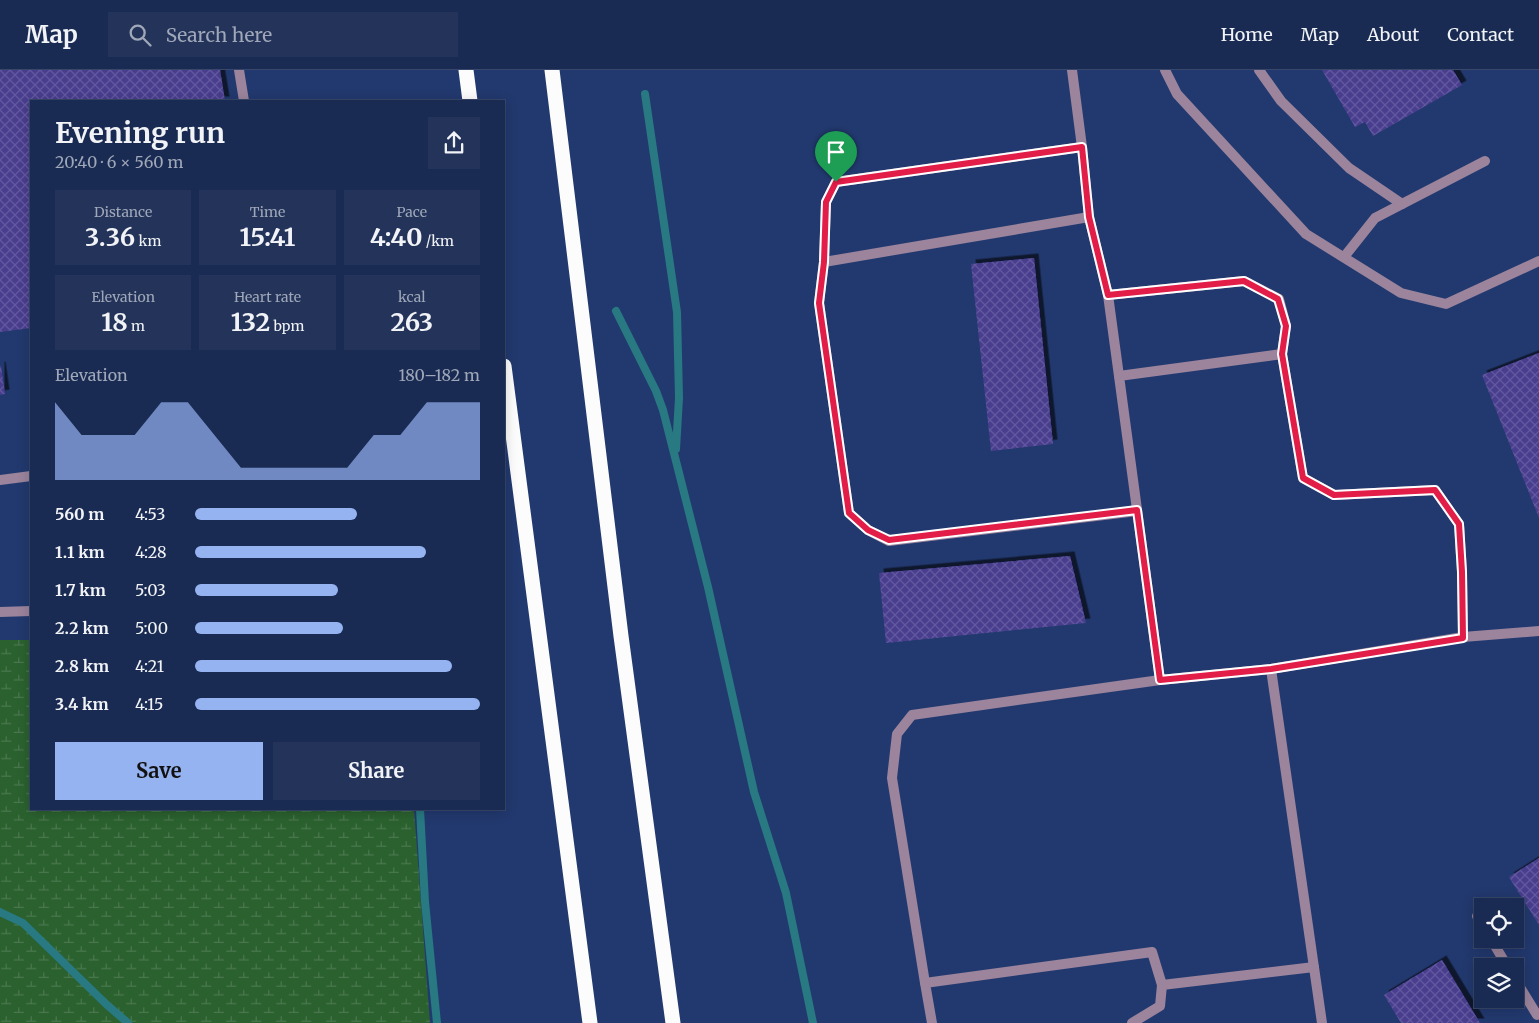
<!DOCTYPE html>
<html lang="en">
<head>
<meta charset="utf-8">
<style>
	body { margin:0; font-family:Merriweather,serif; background:#23335a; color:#f1f3f6; height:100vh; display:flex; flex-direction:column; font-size:19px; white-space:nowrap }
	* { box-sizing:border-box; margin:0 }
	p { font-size:16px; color:#9fa7b8 }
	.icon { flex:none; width:28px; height:28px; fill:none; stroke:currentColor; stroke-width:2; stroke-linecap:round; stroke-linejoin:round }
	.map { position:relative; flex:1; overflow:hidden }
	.side { position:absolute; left:30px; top:30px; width:475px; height:710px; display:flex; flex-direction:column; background:#1a2b53; border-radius:0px; box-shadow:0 2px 12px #0003,0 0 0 1px #38476a }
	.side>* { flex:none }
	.fabs { position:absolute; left:1474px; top:828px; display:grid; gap:10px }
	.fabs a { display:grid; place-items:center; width:50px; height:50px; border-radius:0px; background:#1a2b53; box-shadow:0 2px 12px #0003,0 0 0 1px #38476a; font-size:25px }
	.pin { position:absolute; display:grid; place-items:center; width:42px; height:42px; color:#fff; margin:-51px -21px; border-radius:50% 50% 50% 0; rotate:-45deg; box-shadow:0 0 5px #0007 }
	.pin .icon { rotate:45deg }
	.round { display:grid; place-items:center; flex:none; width:52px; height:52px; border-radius:0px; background:#23335a }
	.headline { display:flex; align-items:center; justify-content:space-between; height:85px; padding:0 25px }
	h1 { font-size:28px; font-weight:700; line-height:38px }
	.stats { display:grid; grid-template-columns:repeat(3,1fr); gap:8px; height:85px; padding:5px 25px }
	.stats div { display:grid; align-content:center; border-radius:0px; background:#23335a; text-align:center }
	.stats b { font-size:25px; font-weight:700 }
	.stats small { font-size:14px; font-weight:400 }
	.stats p { font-size:14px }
	.chart { height:140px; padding:10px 25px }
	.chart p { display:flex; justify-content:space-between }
	.chart svg { width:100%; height:90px; margin-top:5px; fill:#95b2f1; opacity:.7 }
	.button { display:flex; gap:10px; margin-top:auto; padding:10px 25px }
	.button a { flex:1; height:58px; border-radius:0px; background:#95b2f1; color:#111; font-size:20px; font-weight:700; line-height:58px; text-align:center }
	.button a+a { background:#23335a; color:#f1f3f6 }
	ul { padding:0 25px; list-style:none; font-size:16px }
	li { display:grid; grid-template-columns:80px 60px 1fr; align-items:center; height:38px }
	li i { height:12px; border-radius:6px; background:#95b2f1 }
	header { display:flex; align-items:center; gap:30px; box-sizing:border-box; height:70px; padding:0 25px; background:#1a2b53; border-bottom:1px solid #38476a }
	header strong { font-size:24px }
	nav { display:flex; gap:28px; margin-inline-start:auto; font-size:18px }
	.search { width:350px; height:45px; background:#23335a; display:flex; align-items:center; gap:12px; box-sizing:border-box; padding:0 18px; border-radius:0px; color:#9fa7b8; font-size:19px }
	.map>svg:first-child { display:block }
	.wetland { fill:url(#wetland-marsh) }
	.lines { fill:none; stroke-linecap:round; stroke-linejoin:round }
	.stream { stroke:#287982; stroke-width:8 }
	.building { fill:url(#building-cross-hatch); filter:url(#shadow) }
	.service { stroke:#9b849c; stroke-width:10 }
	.minor { stroke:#9b849c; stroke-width:10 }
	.motorway { stroke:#fcfcfc; stroke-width:15 }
	.route-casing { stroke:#fff; stroke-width:10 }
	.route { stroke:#e11d48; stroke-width:6 }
</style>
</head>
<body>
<header>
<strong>Map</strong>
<div class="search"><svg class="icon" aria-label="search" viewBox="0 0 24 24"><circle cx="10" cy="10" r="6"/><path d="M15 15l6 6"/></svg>Search here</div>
<nav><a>Home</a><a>Map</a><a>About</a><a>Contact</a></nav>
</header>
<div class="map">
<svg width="1539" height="953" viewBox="0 0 1539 953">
	<defs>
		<pattern id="wetland-marsh" width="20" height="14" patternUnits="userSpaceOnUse" patternTransform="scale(1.25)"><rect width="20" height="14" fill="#2b612f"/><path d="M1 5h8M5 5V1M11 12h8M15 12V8" fill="none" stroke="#49774e"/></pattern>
		<pattern id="building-cross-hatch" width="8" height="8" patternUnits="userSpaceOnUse" patternTransform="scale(1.25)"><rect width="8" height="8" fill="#483e8e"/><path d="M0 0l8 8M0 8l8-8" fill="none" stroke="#62599f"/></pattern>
		<filter id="shadow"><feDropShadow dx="4.5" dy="-4.5" stdDeviation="0" flood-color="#0009"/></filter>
	</defs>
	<rect width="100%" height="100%" fill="#22396f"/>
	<!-- wetland -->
	<path class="wetland" d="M0,570H31V739H414L430,953H0Z"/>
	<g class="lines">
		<!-- stream -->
		<g class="stream">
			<path d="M645,24L677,242L679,328L676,379"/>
			<path d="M616,241L656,321L663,340L708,517L754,722L786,823L813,953"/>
			<path d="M420,739L425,832L437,953"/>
			<path d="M0,842L23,853L106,934L128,953"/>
		</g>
	</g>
	<!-- building -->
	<g class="building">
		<path d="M0,0H220L225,31H31V258L0,262Z"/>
		<path d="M1322,0H1453L1462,15L1373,66L1365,52L1355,57Z"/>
		<path d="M1034,188L1053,374L991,381L971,194Z"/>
		<path d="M1539,283V448L1482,305Z"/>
		<path d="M0,296H1L5,324L0,325Z"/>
		<path d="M1070,486L1086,553L886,573L879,503Z"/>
		<path d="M1539,788V855L1509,807Z"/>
		<path d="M1442,890L1480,953H1401L1384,925Z"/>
	</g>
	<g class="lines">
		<!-- service -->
		<g class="service">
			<path d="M239,0L244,31"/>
			<path d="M1072,0L1082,77"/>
			<path d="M1165,0L1177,24L1306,164L1401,223L1446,234L1539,191"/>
			<path d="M1259,0L1281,31L1349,98L1402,134"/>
			<path d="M1344,187L1375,148L1485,91"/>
			<path d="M824,192L826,132L836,112L1082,77L1089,147"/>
			<path d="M1108,225L1244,211L1279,229L1286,256L1282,284"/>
			<path d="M1119,306L1108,225L1089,147L824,192L819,233L849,443L868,460L889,471L1137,441"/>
			<path d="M0,410L31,406"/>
			<path d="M0,542L31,541"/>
			<path d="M1271,599L1160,610L1119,306L1282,284L1303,408L1334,425L1435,420L1459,454L1462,502L1463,567"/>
			<path d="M925,913L892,708L897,664L912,645L1160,610"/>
			<path d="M1162,915L1314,897"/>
			<path d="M932,953L925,913L1152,882L1162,915L1160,936L1132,953"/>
			<path d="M1322,953L1271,599L1463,567L1539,561"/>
		</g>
		<!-- minor -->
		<g class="minor">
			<path d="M1477,846L1482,855"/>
			<path d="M1491,869L1507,896"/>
			<path d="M1515,909L1537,945"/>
		</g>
		<!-- motorway -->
		<g class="motorway">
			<path d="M466,0L470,31"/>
			<path d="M552,0L621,566L673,953"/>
			<path d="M504,296L590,953"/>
		</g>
	</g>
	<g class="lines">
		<defs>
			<path id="route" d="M1082,77L1089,147L1108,225L1244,211L1278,229L1286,256L1282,284L1303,408L1334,425L1435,420L1459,454L1462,502L1463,568L1271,599L1160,610L1137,440L889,470L868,460L849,443L819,233L824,192L826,132L836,112Z"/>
		</defs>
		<!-- route casing -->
		<use href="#route" class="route-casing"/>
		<!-- route -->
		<use href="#route" class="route"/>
	</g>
</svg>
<div class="fabs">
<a><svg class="icon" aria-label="locate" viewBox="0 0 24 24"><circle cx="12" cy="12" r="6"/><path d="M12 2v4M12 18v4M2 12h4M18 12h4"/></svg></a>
<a><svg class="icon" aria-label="layers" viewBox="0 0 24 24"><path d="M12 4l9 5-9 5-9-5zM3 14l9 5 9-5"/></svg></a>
</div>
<div class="pin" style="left:836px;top:112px;background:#1e9e55"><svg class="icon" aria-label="arrive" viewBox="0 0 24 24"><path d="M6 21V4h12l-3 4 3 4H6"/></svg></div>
<section class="side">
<div class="headline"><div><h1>Evening run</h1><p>20:40 · 6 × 560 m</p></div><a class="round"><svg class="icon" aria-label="share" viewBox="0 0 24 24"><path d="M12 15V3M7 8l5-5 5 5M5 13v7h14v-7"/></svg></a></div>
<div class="stats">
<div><p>Distance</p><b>3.36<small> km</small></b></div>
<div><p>Time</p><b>15:41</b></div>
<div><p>Pace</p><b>4:40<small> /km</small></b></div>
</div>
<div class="stats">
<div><p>Elevation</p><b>18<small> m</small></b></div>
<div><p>Heart rate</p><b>132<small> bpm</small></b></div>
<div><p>kcal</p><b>263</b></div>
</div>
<div class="chart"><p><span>Elevation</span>180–182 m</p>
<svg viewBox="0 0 160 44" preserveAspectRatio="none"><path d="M0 44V6L10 22L20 22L30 22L40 6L50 6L60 22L70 38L80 38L90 38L100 38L110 38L120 22L130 22L140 6L150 6L160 6V44z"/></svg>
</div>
<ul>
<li><b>560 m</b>4:53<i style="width:57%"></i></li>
<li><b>1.1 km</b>4:28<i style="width:81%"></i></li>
<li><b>1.7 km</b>5:03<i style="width:50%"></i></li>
<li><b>2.2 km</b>5:00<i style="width:52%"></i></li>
<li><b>2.8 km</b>4:21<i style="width:90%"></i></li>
<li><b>3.4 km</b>4:15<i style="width:100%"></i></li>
</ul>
<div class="button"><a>Save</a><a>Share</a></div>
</section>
</div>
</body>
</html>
